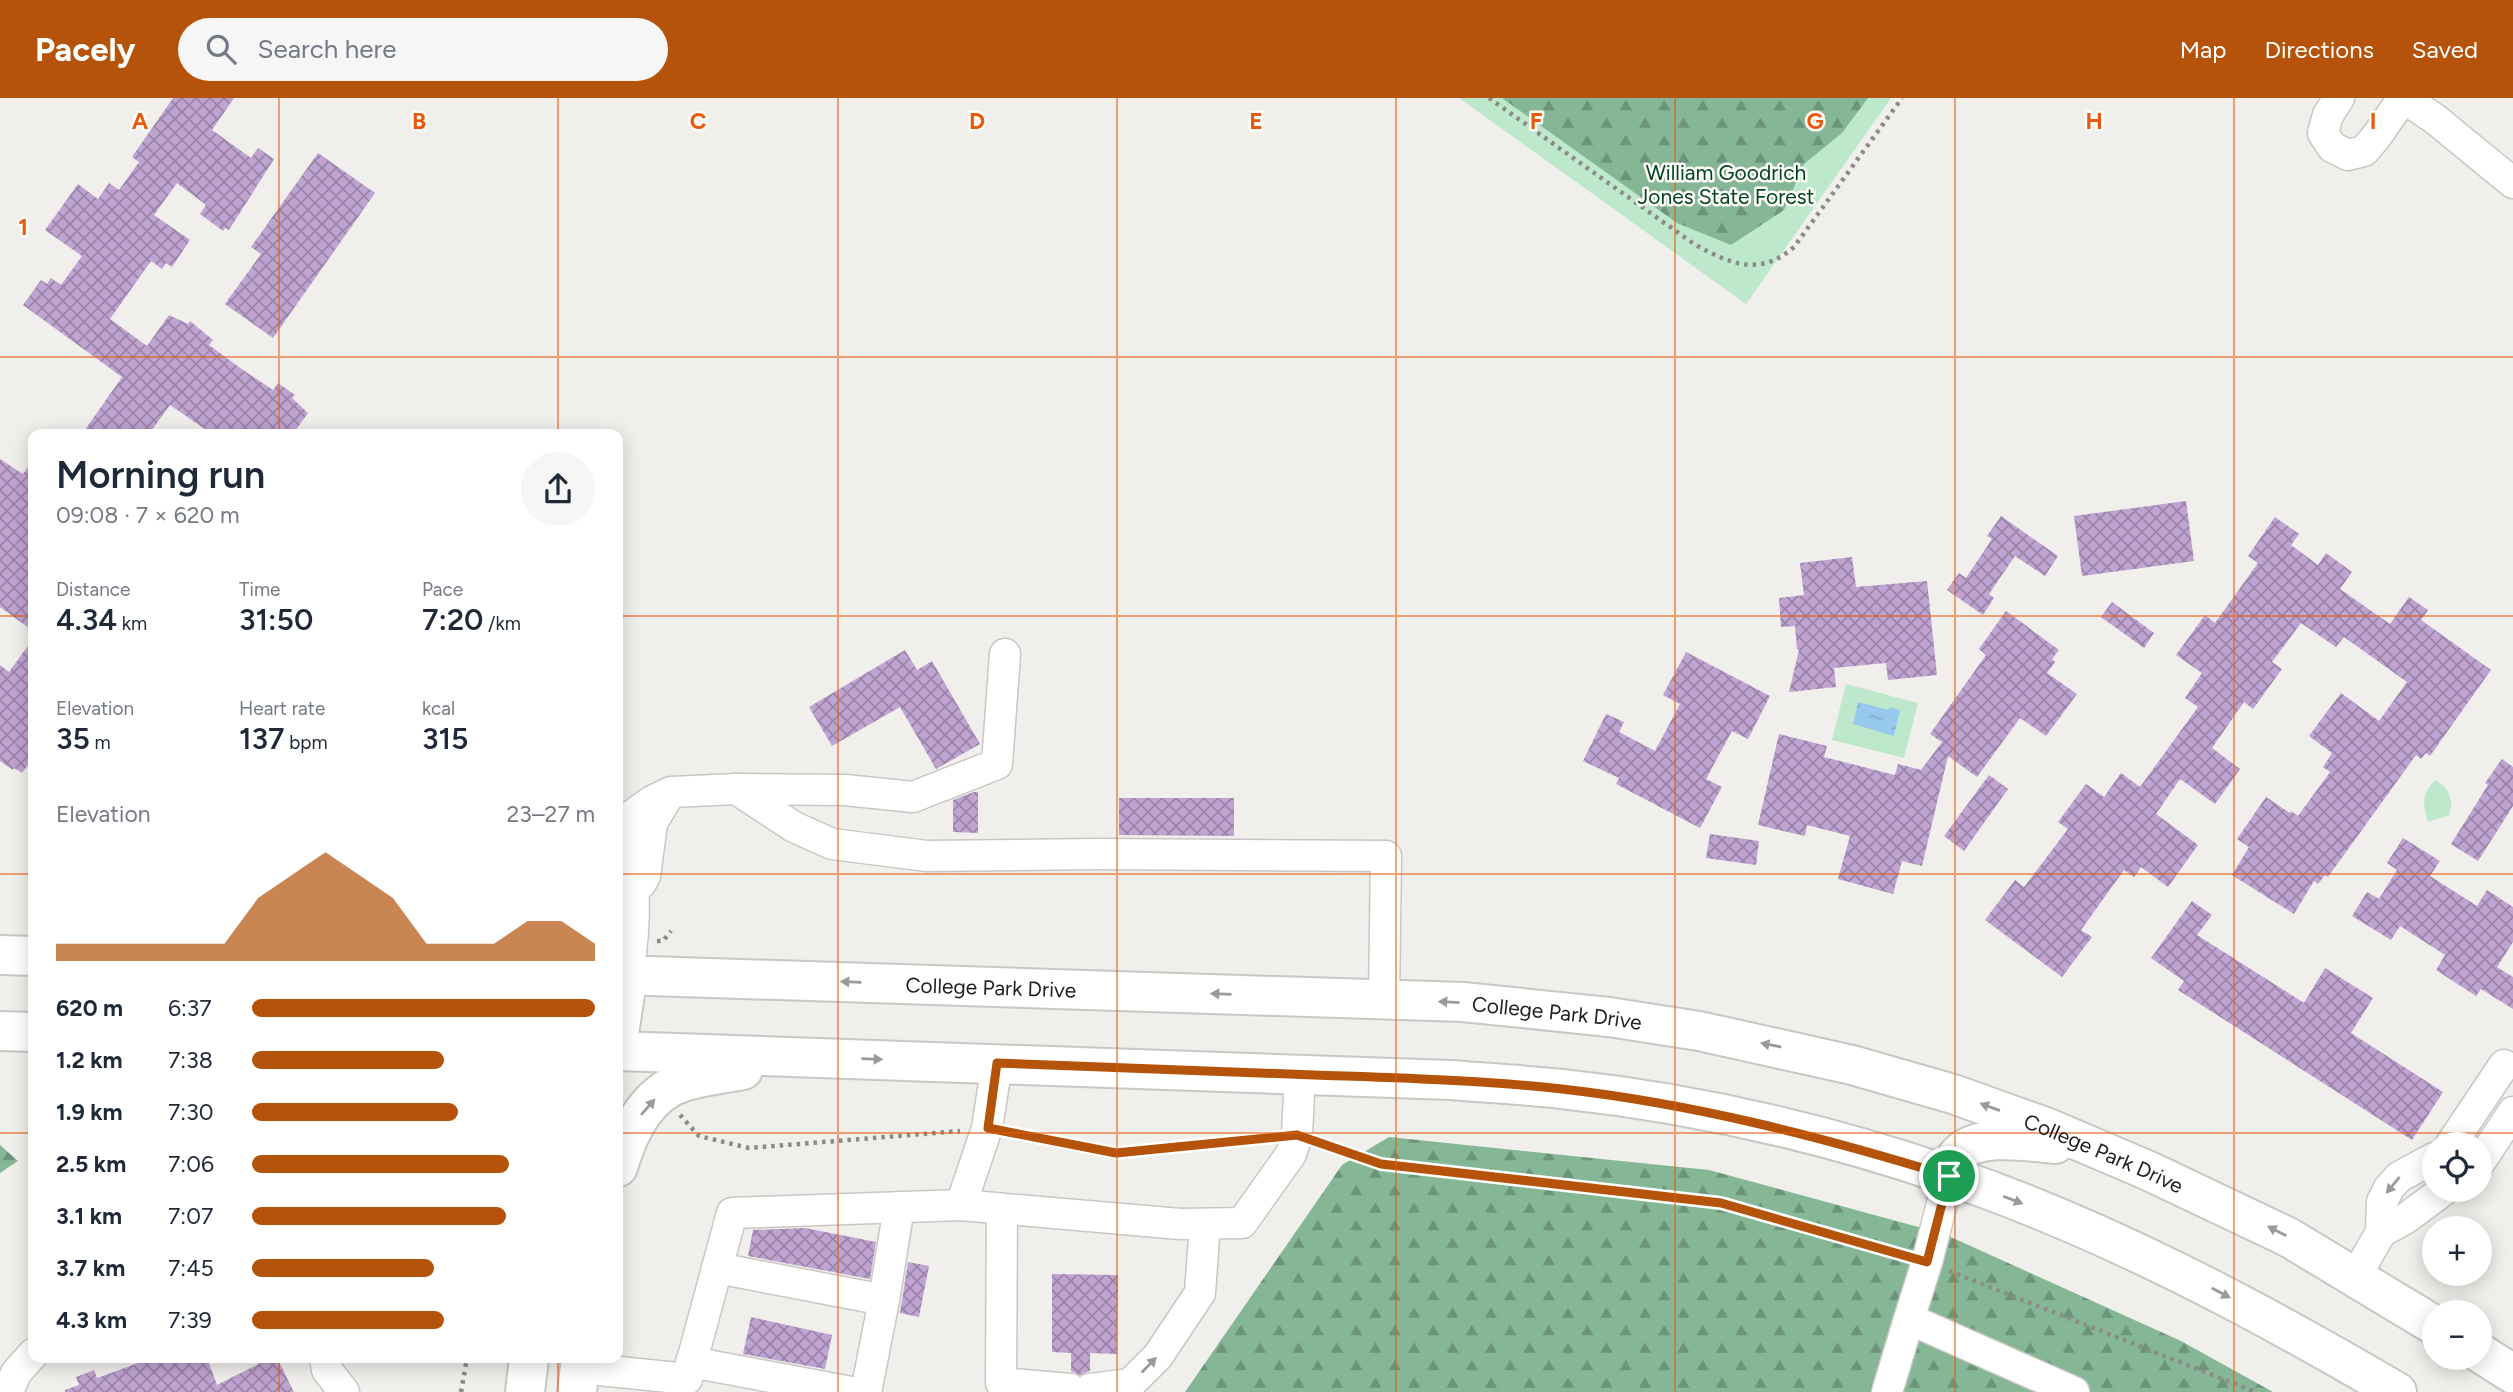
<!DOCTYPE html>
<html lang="en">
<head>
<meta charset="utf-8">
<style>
	body { margin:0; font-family:Figtree,sans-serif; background:#f6f6f7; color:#1f2937; height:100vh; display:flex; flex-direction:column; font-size:26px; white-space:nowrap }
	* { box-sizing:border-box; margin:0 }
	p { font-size:23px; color:#747a83 }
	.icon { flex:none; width:38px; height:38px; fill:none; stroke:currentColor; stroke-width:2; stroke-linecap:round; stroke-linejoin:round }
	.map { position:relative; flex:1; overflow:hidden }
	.panel { position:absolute; left:28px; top:331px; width:595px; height:934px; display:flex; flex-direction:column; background:#fff; border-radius:14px; box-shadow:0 4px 18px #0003 }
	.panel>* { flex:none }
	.buttons { position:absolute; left:2422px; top:1034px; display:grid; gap:14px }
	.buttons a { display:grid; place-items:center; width:70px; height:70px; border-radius:50%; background:#fff; box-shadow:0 4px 18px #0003; font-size:35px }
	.pin { position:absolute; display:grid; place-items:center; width:60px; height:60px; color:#fff; margin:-30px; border:4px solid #fff; border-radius:50%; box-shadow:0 2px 7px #0007 }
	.round { display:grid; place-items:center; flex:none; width:74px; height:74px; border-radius:37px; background:#f6f6f7 }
	.summary { display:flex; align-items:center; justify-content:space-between; height:119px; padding:0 28px }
	h1 { font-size:38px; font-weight:600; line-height:52px }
	.figures { display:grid; grid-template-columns:repeat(3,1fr); gap:10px; height:119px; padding:7px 28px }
	.figures div { display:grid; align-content:center }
	.figures b { font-size:30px; font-weight:600 }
	.figures small { font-size:19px; font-weight:400 }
	.figures p { font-size:19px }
	.chart { height:196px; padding:14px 28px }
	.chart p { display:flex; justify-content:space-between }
	.chart svg { width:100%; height:126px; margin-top:7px; fill:#b45309; opacity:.7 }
	ul { padding:0 28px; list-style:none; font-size:23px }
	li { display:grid; grid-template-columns:112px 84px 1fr; align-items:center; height:52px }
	li i { height:18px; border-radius:9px; background:#b45309 }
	header { display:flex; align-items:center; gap:42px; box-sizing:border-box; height:98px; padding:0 35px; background:#b45309; color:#fff }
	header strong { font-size:33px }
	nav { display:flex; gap:38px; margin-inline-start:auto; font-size:24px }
	.search { width:490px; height:63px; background:#f6f6f7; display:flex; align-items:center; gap:18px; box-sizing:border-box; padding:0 24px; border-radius:38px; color:#747a83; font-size:26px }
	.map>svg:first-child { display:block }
	.green { fill:#bee8cb }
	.forest { fill:url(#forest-firs) }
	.water { fill:url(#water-ripples) }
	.building { fill:url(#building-cross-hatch) }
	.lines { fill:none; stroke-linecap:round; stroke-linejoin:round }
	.minor-casing { stroke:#c9c7c3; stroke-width:33 }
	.major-casing { stroke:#c9c7c3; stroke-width:42 }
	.path { stroke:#8c8b88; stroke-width:4.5; stroke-dasharray:3.5 5; stroke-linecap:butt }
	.minor { stroke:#fff; stroke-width:30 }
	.major { stroke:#fff; stroke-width:38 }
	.oneway { fill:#9b9a9a }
	.route-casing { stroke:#fff; stroke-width:14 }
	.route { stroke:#b45309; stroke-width:9 }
	.grid { fill:none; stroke:#e8590c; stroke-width:2; stroke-opacity:0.55 }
	.labels { text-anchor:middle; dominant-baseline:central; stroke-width:5; stroke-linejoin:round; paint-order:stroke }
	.park-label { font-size:21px; fill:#024324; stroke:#fefcf8 }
	.street-label { font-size:21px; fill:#201f1e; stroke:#fefcf8 }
	.grid-label { font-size:23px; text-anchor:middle; font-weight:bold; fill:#e8590c; stroke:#fefcf8; stroke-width:5; stroke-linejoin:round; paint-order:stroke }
</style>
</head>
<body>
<header>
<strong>Pacely</strong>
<div class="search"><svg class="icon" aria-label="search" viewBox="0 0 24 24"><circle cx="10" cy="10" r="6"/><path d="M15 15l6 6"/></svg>Search here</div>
<nav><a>Map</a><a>Directions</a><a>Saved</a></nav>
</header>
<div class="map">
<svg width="2513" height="1294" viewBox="0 0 2513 1294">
	<defs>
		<pattern id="forest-firs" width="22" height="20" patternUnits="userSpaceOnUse" patternTransform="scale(1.75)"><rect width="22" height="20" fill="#85b796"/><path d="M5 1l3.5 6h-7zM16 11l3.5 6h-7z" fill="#6c947a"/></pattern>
		<pattern id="water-ripples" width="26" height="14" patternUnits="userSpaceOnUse" patternTransform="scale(1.75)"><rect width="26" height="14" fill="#97c9ec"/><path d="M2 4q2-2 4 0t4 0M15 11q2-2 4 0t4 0" fill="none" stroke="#82acca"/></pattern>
		<pattern id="building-cross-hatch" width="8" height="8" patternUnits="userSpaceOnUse" patternTransform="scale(1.75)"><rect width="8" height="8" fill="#bfa3d1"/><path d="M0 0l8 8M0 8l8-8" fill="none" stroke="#9b84a9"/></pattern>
	</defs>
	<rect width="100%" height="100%" fill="#f1efeb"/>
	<!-- green -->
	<g class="green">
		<path d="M1459,0H1891L1746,206Z"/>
		<path d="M1846,586L1918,605L1904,660L1832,642Z"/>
		<path d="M2435,682C2448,688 2455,703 2449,717L2428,724C2422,706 2422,695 2435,682Z"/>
	</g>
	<!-- forest -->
	<g class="forest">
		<path d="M1502,0H1868L1842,35L1804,66L1784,112L1731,147L1677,125Z"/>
		<path d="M1389,1039L1709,1072L1944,1136L2181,1243L2273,1294H1185L1342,1067Z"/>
		<path d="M0,1047L18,1063L0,1075Z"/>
	</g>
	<!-- water -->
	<path class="water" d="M1858,604L1889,612L1890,609L1900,612L1894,638L1853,626Z"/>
	<!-- building -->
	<g class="building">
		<path d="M173,0H234L212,32L251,60L258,50L274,61L229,132L225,130L223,133L200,116L206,107L177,85L154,117L190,142L172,169L166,165L162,171L151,163L110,221L147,248L169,217L188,226L190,223L213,242L209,247L243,272L273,292L278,285L295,297L292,300L308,315L293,336H212L170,307L149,336H82L122,279L23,207L41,182L47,186L51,180L61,187L82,158L45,132L78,86L98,101L109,85L119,92L139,64L132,59Z"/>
		<path d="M318,55L375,95L273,240L225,206L261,156L251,149Z"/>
		<path d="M0,361L23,376L33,362V533L0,509Z"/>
		<path d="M2186,403L2194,463L2082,478L2074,418Z"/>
		<path d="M2001,418L2058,458L2045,478L2015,458L1989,496L1994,500L1983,517L1947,492L1959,475L1966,480L1992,441L1987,438Z"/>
		<path d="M2275,419L2299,436L2291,447L2318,467L2326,455L2352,474L2340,491L2390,526L2409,499L2428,512L2421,522L2491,572L2430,658L2426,655L2421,661L2416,657L2328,779L2325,777L2318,786L2314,783L2294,816L2232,777L2249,749L2237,741L2266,699L2290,715L2291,713L2298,718L2330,674L2323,669L2332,655L2309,638L2341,595L2379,623L2407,584L2344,539L2336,549L2301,525L2272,564L2282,571L2253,611L2244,604L2212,650L2240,671L2215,706L2180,681L2156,716L2198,747L2168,789L2141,769L2134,779L2124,772L2081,832L2092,839L2062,879L1985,822L2015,782L2024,789L2068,731L2058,724L2086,686L2104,699L2121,675L2140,689L2198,609L2185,600L2202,575L2176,557L2205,517L2215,525L2230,504L2258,465L2248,458Z"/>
		<path d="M1852,459L1856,489L1927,483L1937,577L1888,582L1886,565L1834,570L1836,589L1789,594L1799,552L1797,551L1795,528L1781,529L1779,500L1804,497L1800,465Z"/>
		<path d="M2112,504L2154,535L2144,550L2101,519Z"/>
		<path d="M2006,513L2059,552L2052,561L2055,564L2047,575L2077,596L2046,638L2020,620L1977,679L1948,658L1922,768L1902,763L1893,796L1838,781L1850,738L1807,727L1805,738L1758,727L1779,636L1827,648L1824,659L1895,677L1898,666L1921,672L1942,644L1930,636L1986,557L1979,551Z"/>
		<path d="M33,541V660L22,675L14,670L13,672L0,663V567L9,574Z"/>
		<path d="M905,552L917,572L932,563L980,646L936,671L900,609L832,648L809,609Z"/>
		<path d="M1686,554L1770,598L1748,641L1732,633L1706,681L1722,689L1700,730L1616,686L1619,680L1583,663L1606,616L1624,624L1619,634L1655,653L1680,606L1663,597Z"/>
		<path d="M2502,661L2513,669V708L2478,763L2451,746L2488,687L2485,685Z"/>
		<path d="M1989,677L2008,691L1964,753L1944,738Z"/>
		<path d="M974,694H978V735L953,734V702Z"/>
		<path d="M1119,700H1234V738L1119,737Z"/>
		<path d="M1710,736L1759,743L1756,767L1706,760Z"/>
		<path d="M2403,740L2440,763L2430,778L2477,808L2487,792L2513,809V844L2497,869L2513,879V911L2481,891L2476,898L2436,872L2445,857L2400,828L2391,842L2352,818L2367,794L2379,801L2397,772L2387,765Z"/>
		<path d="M2192,803L2212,817L2197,837L2304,905L2325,870L2373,900L2351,935L2443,994L2412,1042L2178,892L2184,883L2151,860Z"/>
		<path d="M805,1130L876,1144L870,1181L748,1158L753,1132Z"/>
		<path d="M908,1164L929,1168L919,1219L900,1215Z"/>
		<path d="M1052,1176L1118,1177L1117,1256L1090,1255V1273L1080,1277L1071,1273V1255L1052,1254Z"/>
		<path d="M751,1219L832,1237L825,1271L743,1256Z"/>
		<path d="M152,1260H207L217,1287L270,1260H277L294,1294H65V1292L79,1287L76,1279L94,1272L97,1280Z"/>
	</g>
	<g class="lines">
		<defs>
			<g id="minor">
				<path d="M2339,0L2328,17L2323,35L2332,49L2348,57L2364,53L2376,39L2403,0"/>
				<path d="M2404,0L2435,21L2513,85"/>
				<path d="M736,691L845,692L913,699L997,666L1005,556"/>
				<path d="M623,724C636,782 637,819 628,877"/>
				<path d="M618,725L623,724L652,703L671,694L736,691L794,729L832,746L927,758L1098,756L1386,758L1384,901"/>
				<path d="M641,785L645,778L652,725L670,695"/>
				<path d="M2451,1046L2504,967"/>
				<path d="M2480,1064L2513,1014"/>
				<path d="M1949,1078L1927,1164L1909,1221L2074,1294"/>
				<path d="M961,1107L987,1030L997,966"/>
				<path d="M1002,1111L1001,1285L1070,1291"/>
				<path d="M2381,1134L2405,1121L2444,1092"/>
				<path d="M717,1170L884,1202L899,1109"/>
				<path d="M2356,1178L2381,1134L2382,1104L2389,1090L2399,1079L2434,1060"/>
				<path d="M325,1260L327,1272L344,1294"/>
				<path d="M691,1264L851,1294"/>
				<path d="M580,1270L687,1281L732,1115L961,1107L1180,1126L1242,1125L1291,1056L1297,1037L1300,976"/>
				<path d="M1090,1291L1130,1286L1158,1258L1200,1195L1205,1126"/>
				<path d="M8,1294L16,1275L33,1256"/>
				<path d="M866,1294L884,1202"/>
				<path d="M1887,1294L1909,1221"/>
			</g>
			<g id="major">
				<path d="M0,857L33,858"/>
				<path id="s1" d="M618,877L1463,904L1609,919L1699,933L1852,967L1953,996L2048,1030L2149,1073L2288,1139L2434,1227"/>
				<path d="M0,933L33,934"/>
				<path d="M618,942L628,877"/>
				<path d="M618,953L1451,982C1488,985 1525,987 1562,991C1693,1005 1825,1035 1950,1078C2107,1132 2254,1210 2397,1294"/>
				<path d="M618,1069C628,1035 646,995 683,984C702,978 723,976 743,972"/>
				<path d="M1949,1078C1952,1071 1953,1063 1958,1057C1977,1034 2029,1044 2055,1046"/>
				<path d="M2480,1255L2513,1276"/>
				<path d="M525,1294L529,1260"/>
				<path d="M577,1294L581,1260"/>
			</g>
		</defs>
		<!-- minor casing -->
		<use href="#minor" class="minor-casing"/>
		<!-- major casing -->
		<use href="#major" class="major-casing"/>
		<!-- path -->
		<g class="path">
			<path d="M1489,0L1694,146C1730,166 1760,179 1794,149L1902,0"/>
			<path d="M657,843H663L671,833"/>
			<path d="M680,1017L699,1038L749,1050L960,1033"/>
			<path d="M1010,1035L1116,1055L1272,1039"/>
			<path d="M1321,1045L1381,1066L1721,1106L1905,1156"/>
			<path d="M1949,1173L2256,1294"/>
			<path d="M461,1294L467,1260"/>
		</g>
		<!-- minor -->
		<use href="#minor" class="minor"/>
		<!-- major -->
		<use href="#major" class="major"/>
	</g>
	<!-- one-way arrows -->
	<defs><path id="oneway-solid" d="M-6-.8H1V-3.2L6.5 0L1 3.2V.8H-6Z" transform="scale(1.75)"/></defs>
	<g class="oneway">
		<use href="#oneway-solid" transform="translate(851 884) rotate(-178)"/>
		<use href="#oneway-solid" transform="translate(1221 896) rotate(-178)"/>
		<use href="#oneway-solid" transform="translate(1449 904) rotate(-177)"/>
		<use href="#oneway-solid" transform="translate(1771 947) rotate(-169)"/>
		<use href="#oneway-solid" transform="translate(872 961) rotate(2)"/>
		<use href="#oneway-solid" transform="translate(648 1009) rotate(-49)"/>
		<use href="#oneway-solid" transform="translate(1990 1009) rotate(-160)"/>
		<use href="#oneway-solid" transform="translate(2393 1087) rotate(129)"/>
		<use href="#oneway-solid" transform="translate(2013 1102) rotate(21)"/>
		<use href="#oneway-solid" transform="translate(2277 1133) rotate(-153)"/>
		<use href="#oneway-solid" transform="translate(2221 1195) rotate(28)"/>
		<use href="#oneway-solid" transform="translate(1149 1267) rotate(-46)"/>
	</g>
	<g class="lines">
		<defs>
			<path id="route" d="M997,965C1102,969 1208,973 1314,977C1397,980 1480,982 1562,991C1695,1006 1822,1039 1949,1078L1927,1164L1721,1105L1381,1066L1297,1037L1116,1055L988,1030Z"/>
		</defs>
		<!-- route casing -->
		<use href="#route" class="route-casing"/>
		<!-- route -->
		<use href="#route" class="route"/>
	</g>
	<!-- grid -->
	<path class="grid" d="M279,0V336M558,0V336M838,0V1294M1117,0V1294M1396,0V1294M1675,0V1294M1955,0V1294M2234,0V1294M0,259H2513M0,518H33M618,518H2513M0,776H33M618,776H2513M0,1035H33M618,1035H2513M279,1260V1294M558,1260V1294"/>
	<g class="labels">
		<!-- park labels -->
		<g class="park-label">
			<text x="1726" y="74">William Goodrich<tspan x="1726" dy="24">Jones State Forest</tspan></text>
		</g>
		<!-- street labels -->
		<g class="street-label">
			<text stroke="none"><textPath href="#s1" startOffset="373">College Park Drive</textPath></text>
			<text stroke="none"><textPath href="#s1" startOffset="940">College Park Drive</textPath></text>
			<text stroke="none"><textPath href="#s1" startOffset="1507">College Park Drive</textPath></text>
		</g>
	</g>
	<g class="grid-label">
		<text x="140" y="31">A</text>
		<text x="419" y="31">B</text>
		<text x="698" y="31">C</text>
		<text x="977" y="31">D</text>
		<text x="1256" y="31">E</text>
		<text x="1536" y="31">F</text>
		<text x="1815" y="31">G</text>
		<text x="2094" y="31">H</text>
		<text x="2373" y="31">I</text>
		<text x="23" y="137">1</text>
	</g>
</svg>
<div class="buttons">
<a><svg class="icon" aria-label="locate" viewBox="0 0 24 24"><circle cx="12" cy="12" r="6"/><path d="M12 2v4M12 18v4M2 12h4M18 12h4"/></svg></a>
<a>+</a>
<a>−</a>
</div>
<div class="pin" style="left:1949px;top:1078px;background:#1e9e55"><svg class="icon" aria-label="arrive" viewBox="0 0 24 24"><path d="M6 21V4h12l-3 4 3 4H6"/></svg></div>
<section class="panel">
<div class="summary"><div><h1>Morning run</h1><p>09:08 · 7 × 620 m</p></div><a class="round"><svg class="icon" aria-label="share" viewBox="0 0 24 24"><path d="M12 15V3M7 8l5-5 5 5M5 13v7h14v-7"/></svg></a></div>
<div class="figures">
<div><p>Distance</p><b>4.34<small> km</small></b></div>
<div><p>Time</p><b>31:50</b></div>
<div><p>Pace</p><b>7:20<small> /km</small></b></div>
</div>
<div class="figures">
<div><p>Elevation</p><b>35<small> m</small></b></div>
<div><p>Heart rate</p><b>137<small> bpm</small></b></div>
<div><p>kcal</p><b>315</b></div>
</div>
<div class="chart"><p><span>Elevation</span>23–27 m</p>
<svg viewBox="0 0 160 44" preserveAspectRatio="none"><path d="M0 44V38L10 38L20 38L30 38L40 38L50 38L60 22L70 14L80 6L90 14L100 22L110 38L120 38L130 38L140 30L150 30L160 38V44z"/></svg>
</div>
<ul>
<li><b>620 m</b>6:37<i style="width:100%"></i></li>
<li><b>1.2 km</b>7:38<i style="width:56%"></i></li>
<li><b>1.9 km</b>7:30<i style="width:60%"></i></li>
<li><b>2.5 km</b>7:06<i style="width:75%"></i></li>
<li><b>3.1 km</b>7:07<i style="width:74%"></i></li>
<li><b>3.7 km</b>7:45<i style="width:53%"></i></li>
<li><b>4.3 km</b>7:39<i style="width:56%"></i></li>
</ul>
</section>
</div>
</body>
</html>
